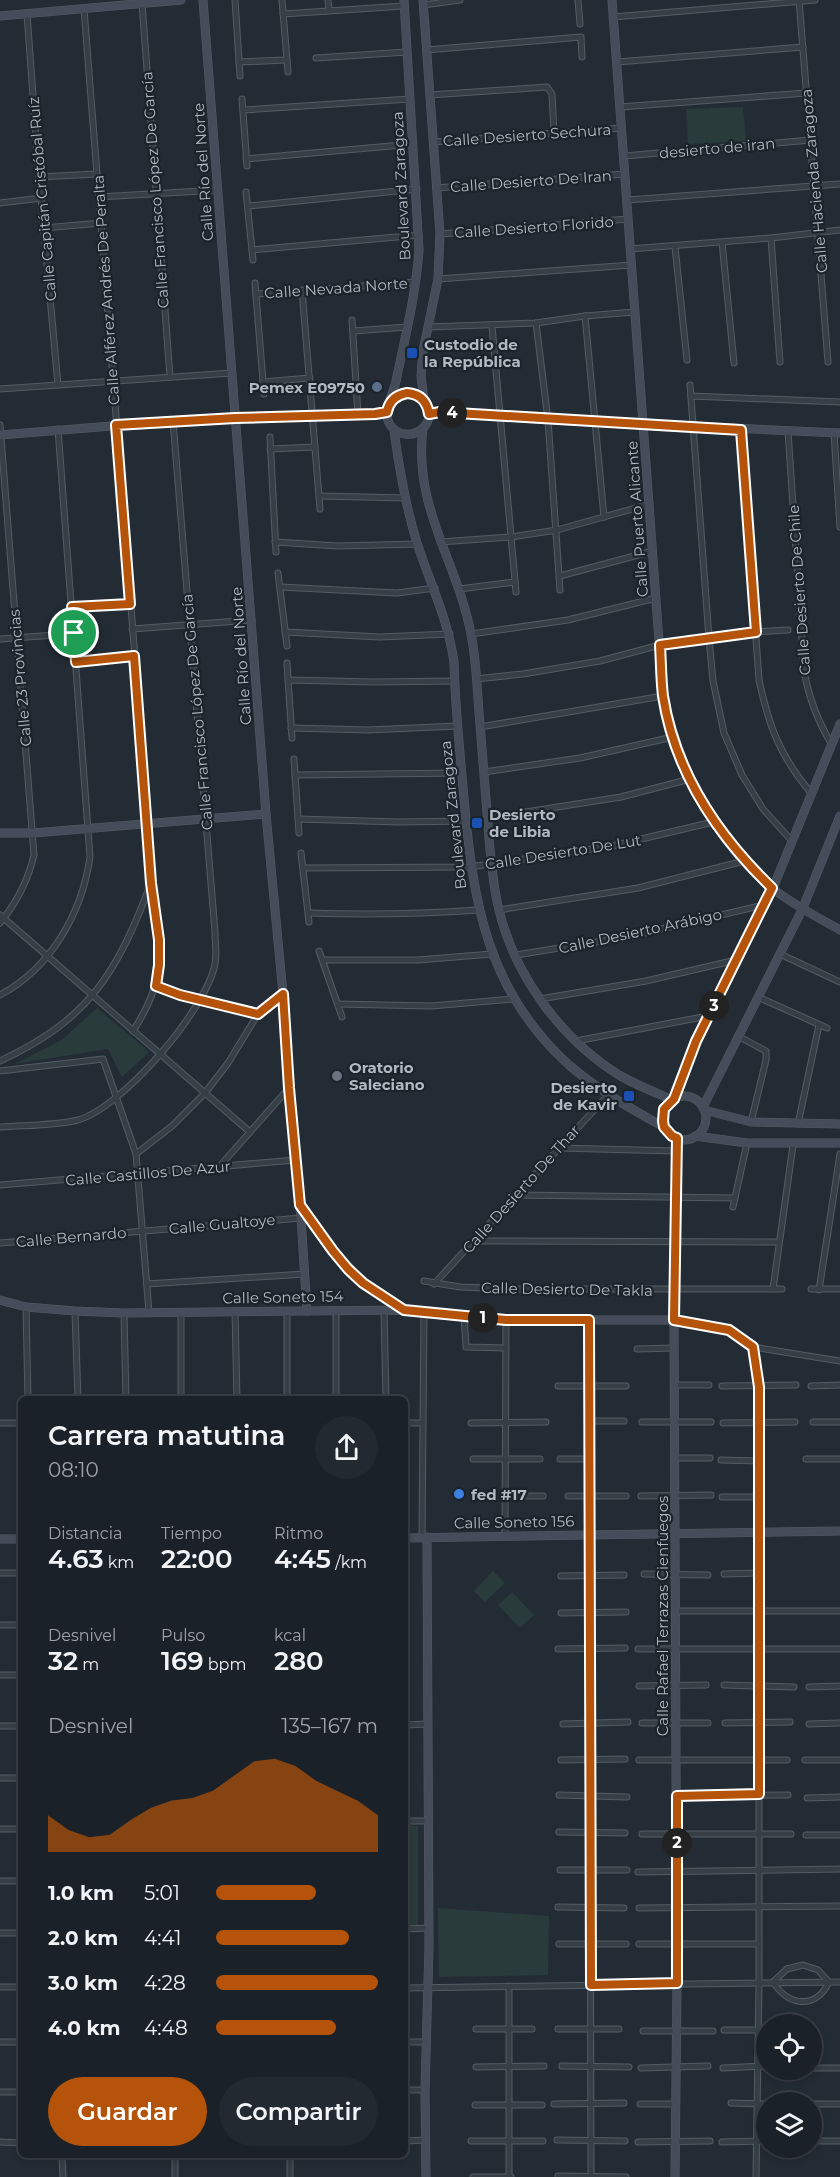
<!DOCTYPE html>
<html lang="es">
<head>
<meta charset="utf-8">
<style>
	body { margin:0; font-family:Montserrat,sans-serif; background:#232930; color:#f1f3f6; height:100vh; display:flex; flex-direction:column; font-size:22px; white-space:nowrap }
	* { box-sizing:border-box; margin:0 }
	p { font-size:20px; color:#9fa3a8 }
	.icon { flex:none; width:33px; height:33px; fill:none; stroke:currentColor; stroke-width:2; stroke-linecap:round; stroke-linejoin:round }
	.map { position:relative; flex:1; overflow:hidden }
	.sheet { position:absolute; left:18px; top:1396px; width:390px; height:762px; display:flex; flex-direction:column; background:#1a2128; border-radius:9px; box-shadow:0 3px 9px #0003,0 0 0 2px #383e45 }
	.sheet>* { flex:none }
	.buttons { position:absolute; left:756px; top:2014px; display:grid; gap:12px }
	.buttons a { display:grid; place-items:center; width:66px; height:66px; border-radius:50%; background:#1a2128; box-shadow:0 3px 9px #0003,0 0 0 2px #383e45; font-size:30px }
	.pin { position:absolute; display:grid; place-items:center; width:51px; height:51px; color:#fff; margin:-26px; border:3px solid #fff; border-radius:50%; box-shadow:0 2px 6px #0007 }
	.km { position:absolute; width:30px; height:30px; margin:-15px; border-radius:50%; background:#222; color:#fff; font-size:16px; line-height:30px; text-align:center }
	.round { display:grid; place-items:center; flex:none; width:63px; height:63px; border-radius:32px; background:#232930 }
	.overview { display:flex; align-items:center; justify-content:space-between; height:102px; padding:0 30px }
	h1 { font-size:27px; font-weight:600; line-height:45px }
	.figures { display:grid; grid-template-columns:repeat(3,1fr); gap:9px; height:102px; padding:6px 30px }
	.figures div { display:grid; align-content:center }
	.figures b { font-size:26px; font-weight:600 }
	.figures small { font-size:16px; font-weight:400 }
	.figures p { font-size:16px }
	.chart { height:168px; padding:12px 30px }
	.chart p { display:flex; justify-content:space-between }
	.chart svg { width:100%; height:108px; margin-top:6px; fill:#b45309; opacity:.7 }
	.button { display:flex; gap:12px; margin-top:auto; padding:12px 30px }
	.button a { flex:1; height:69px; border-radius:36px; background:#b45309; color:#fff; font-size:24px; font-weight:600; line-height:69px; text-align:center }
	.button a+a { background:#232930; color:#f1f3f6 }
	ul { padding:0 30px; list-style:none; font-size:20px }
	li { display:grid; grid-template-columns:96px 72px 1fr; align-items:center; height:45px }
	li i { height:15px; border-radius:8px; background:#b45309 }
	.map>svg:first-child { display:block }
	.green { fill:#293b3a }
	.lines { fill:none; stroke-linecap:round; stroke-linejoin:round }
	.street-casing { stroke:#545c64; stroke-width:7 }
	.secondary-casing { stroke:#545c64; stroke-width:9 }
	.street { stroke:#363e46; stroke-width:5 }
	.secondary { stroke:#444d59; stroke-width:8 }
	.route-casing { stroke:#fff; stroke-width:12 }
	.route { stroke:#b45309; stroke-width:8 }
	.transit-dot { fill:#1a4fb4; stroke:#1b232b; stroke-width:2 }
	.service-dot { fill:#5c6f8a; stroke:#1b232b; stroke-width:2 }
	.worship-dot { fill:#6b7280; stroke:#1b232b; stroke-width:2 }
	.shop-dot { fill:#3f7fe0; stroke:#1b232b; stroke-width:2 }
	.labels { text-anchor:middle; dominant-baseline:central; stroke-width:4.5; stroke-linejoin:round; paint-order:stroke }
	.street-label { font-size:15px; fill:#b1b9c3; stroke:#1b232b }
	.poi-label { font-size:15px; font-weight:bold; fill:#b1b9c3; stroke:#1b232b; text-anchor:start }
</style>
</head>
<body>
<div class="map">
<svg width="840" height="2177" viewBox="0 0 840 2177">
	<rect width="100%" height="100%" fill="#232c35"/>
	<!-- green -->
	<g class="green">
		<path d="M743,107L746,141L688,144L686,109Z"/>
		<path d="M97,1008L149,1052L122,1077L108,1049L15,1064L63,1039Z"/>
		<path d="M493,1571L505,1583L485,1602L474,1591Z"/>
		<path d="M512,1592L534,1615L520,1628L498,1605Z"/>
		<rect x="405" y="1826" width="13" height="99"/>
		<path d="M438,1908L549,1916L548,1975L439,1977Z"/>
	</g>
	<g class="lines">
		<defs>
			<g id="street">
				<path d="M235,0L240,76"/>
				<path d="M282,0L288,72"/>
				<path d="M328,0L329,10"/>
				<path d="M578,0L580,24"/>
				<path d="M799,0L828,362"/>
				<path d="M142,3L170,377"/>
				<path d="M423,5L460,0"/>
				<path d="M84,9L148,823C149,843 149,864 151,884C158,947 171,973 133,1031"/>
				<path d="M27,14L39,177L58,385"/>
				<path d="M283,14L404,6"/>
				<path d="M613,17L815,0"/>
				<path d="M426,50L581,37L582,57"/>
				<path d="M316,58L407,52"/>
				<path d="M239,62L287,60"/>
				<path d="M617,62L803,47"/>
				<path d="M430,95L547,87L552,94L554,133"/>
				<path d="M242,99L247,166"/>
				<path d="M620,107L807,93"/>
				<path d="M243,110L410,99"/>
				<path d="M433,142L621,128"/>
				<path d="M624,156L811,140"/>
				<path d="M246,159L413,144"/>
				<path d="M39,177L97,174"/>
				<path d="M436,188L625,174"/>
				<path d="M246,192L253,260"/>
				<path d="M99,197L218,190"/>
				<path d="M627,200L840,184"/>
				<path d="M0,203L42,198"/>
				<path d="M248,206L417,189"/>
				<path d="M44,228L101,223"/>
				<path d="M440,234L628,219"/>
				<path d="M771,238L780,362"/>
				<path d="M722,242L734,363"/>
				<path d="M675,247L687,360"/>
				<path d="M630,249L771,238L840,230"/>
				<path d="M252,250L419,235"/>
				<path d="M438,279L632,265"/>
				<path d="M255,283L264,394"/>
				<path d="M302,290L320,509"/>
				<path d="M256,294L416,282"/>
				<path d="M585,316L604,517"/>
				<path d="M352,320L358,415"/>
				<path d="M536,323L548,420L560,590"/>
				<path d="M492,326L516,592"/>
				<path d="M428,327L536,323L585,316L635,312"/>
				<path d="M353,331L407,327"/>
				<path d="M263,382L310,378"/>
				<path d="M690,385L709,638L713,681L724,733L742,775L763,809L791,840"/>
				<path d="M0,389L232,373"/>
				<path d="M691,396L840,402"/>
				<path d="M0,425L34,855C28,881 17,902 0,923"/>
				<path d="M741,430L759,680C769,727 780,756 811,793"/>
				<path d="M788,431L804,671C809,698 817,720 831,743"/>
				<path d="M834,433L840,527"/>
				<path d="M270,437L276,552"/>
				<path d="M270,449L315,447"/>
				<path d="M320,496L406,498"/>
				<path d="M275,542L338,546L418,544"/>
				<path d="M440,542L511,537L557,530L650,504"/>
				<path d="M278,573L287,646"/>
				<path d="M560,576L653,551"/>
				<path d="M280,587L397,593L435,588"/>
				<path d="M459,589L515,582"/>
				<path d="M72,607L130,604"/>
				<path d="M132,629L252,620"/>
				<path d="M285,632L380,637L450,634"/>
				<path d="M471,634L568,620L656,598"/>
				<path d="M0,639L55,635"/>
				<path d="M76,662L134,656"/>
				<path d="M287,663L292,738"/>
				<path d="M476,679L523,674L600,661L660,645L755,632L788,630"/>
				<path d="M288,680L374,682L454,681"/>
				<path d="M480,727L663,696"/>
				<path d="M291,728L368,730L458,726"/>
				<path d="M294,759L299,833"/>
				<path d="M484,772L580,758L673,737"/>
				<path d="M295,775L462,773"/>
				<path d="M487,818L621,797L690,779"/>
				<path d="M299,819L399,822L466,821"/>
				<path d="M301,853L309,922"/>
				<path d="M303,868L470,867L612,846L713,822"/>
				<path d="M499,910L638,888L744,861"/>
				<path d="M309,913C366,915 422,914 478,910"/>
				<path d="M0,915L250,1132"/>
				<path d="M319,951L342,1017"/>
				<path d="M780,954L840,982"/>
				<path d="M516,955L627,937L764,905"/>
				<path d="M323,960H418L492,954"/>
				<path d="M157,986L180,995L258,1014"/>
				<path d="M0,995C51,968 82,913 90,857L58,429"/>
				<path d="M758,997L827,1028"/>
				<path d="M540,999L646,981L736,960"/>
				<path d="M338,1004L431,1006L514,999"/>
				<path d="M738,1036L766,1051V1060L751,1122"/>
				<path d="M576,1041L708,1016"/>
				<path d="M0,1061C90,1019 117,973 151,883"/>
				<path d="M0,1071L103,1059L136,1154L149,1312"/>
				<path d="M798,1124L819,1025"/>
				<path d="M0,1127C25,1125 54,1126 78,1120C123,1107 206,1010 215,964C217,954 215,943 215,932L173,421"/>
				<path d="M559,1148L676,1151"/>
				<path d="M136,1154L172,1126L205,1093L228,1063L258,1014L283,994"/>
				<path d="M219,1167L289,1088"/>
				<path d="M0,1185L296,1160"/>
				<path d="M516,1195L735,1198"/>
				<path d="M733,1207L747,1143"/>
				<path d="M475,1241L779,1242"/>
				<path d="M0,1243L301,1218"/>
				<path d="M424,1281L460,1287L513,1289H782"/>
				<path d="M147,1284L305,1274"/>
				<path d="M434,1284L608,1095"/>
				<path d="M773,1289L793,1145"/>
				<path d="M811,1289H840"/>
				<path d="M819,1290L840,1154"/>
				<path d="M26,1307L28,1400"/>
				<path d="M336,1310V1400"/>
				<path d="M384,1310L386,1400"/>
				<path d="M75,1311L78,1400"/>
				<path d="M235,1311L237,1400"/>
				<path d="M124,1313L126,1400"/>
				<path d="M464,1316L466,1347L506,1348"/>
				<path d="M589,1320L591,2177"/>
				<path d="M674,1320L729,1330L753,1347L840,1361"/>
				<path d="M753,1347L759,1387V1982L756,2177"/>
				<path d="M637,1349L674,1348"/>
				<path d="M674,1385H709"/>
				<path d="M558,1386H626"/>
				<path d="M722,1386L796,1385"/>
				<path d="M811,1386L840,1385"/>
				<path d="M181,1400V1312"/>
				<path d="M287,1400V1311"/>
				<path d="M589,1421H624"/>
				<path d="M642,1422H711"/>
				<path d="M813,1422H840"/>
				<path d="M0,1423H21"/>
				<path d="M405,1423H423"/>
				<path d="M471,1423L546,1422"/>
				<path d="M723,1423L795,1422"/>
				<path d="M675,1458H710"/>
				<path d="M473,1459H540"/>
				<path d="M560,1459H589"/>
				<path d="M806,1459H840"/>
				<path d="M721,1460L758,1461"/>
				<path d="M505,1496H543"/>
				<path d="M568,1496H626"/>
				<path d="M641,1496L711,1495"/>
				<path d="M722,1497H758"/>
				<path d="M505,1536L506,1320"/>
				<path d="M422,1538L424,1313"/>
				<path d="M0,1573H21"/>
				<path d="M644,1574L708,1575"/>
				<path d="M724,1574L758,1573"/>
				<path d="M561,1576L624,1575"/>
				<path d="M676,1611H840"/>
				<path d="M561,1613L626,1612"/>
				<path d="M0,1625H21"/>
				<path d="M558,1649L625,1648"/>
				<path d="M638,1649H840"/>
				<path d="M0,1675H21"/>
				<path d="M724,1685L794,1687"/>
				<path d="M639,1686L706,1685"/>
				<path d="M809,1687L840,1686"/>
				<path d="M642,1723H708"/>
				<path d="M725,1723L790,1722"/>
				<path d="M563,1724L628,1722"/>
				<path d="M809,1724L840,1723"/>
				<path d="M405,1725L427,1724"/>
				<path d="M0,1726H21"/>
				<path d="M561,1760L625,1759"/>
				<path d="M639,1760H787"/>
				<path d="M805,1760H840"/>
				<path d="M0,1778H21"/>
				<path d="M559,1795L627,1797"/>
				<path d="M677,1796L788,1795"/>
				<path d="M807,1798L840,1797"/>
				<path d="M405,1821H428"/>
				<path d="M0,1829H21"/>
				<path d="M559,1832L625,1833"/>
				<path d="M642,1834H791"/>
				<path d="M806,1835H840"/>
				<path d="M560,1870H627"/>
				<path d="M638,1872L840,1869"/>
				<path d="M0,1881H21"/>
				<path d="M558,1907L624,1908"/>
				<path d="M639,1908L840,1906"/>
				<path d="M405,1929L429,1928"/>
				<path d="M0,1933H21"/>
				<path d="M559,1944H626"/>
				<path d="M639,1944H759"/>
				<path d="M803,1965L818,1970L829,1982C816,2010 788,2006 773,1982L787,1969Z"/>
				<path d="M509,1986V2177"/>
				<path d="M0,1987H21"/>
				<path d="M405,1988L840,1982"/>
				<path d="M476,2029H532"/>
				<path d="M558,2029H619"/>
				<path d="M724,2030H758"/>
				<path d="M643,2031H713"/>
				<path d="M0,2042H21"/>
				<path d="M405,2042H426"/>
				<path d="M562,2066L629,2067"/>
				<path d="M476,2067L544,2066"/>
				<path d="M641,2068L708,2066"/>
				<path d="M723,2068L766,2066"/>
				<path d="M813,2068H840"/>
				<path d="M405,2090H425"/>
				<path d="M0,2092H21"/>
				<path d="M731,2103L766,2104"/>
				<path d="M554,2104L624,2103"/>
				<path d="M640,2104H675"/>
				<path d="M812,2104H840"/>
				<path d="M475,2105H542"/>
				<path d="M557,2140L625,2141"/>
				<path d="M405,2141L426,2140"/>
				<path d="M471,2141H543"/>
				<path d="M812,2141H840"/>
				<path d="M0,2142L21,2143"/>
				<path d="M638,2142L710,2141"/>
				<path d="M722,2142L766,2141"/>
				<path d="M62,2156L63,2177"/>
				<path d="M175,2156V2177"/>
				<path d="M558,2176L626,2177"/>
				<path d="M290,2177V2156"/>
				<path d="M473,2177H511"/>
			</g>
			<g id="secondary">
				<path d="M203,0L266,814L283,994L289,1088L301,1218L307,1311"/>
				<path d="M423,0L440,234L438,279L423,351L421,376L424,400"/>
				<path d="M612,0L663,696C681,770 712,839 773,889C794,905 817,917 840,930"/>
				<path d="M0,16L181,0"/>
				<path d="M389,404C411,378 440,405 425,426C420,432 413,435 405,434C395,433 388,425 387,416C386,405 394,392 396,381C405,338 416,294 419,250L404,0"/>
				<path d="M429,414L440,412L548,420L840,433"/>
				<path d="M423,428C413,508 457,560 471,634C477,663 477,694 480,724C483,762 486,800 489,838C491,862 493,886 499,910C515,976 561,1039 619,1075C636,1085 654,1092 673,1100"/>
				<path d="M394,430C399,468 406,507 417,543C431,586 447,616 454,662C455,707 460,753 464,798C473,902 487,991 569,1065C598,1090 631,1109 664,1127"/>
				<path d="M0,435L173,421L358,415L387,412"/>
				<path d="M0,833H33L266,814"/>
				<circle cx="684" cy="1118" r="22"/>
				<path d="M674,1099L696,1041L773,888L840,724"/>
				<path d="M703,1107L802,910L840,816"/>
				<path d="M704,1110L751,1122L840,1124"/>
				<path d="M695,1136L747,1143H840"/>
				<path d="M301,1205C329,1247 357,1284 402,1309"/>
				<path d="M0,1300L26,1307L75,1311L124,1313L404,1310L506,1320H674"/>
				<path d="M405,1538L840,1531"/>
				<path d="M0,1539H21"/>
				<path d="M426,2177L425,2090L429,1947L427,1537"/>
				<path d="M675,2177L677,1983L674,1320L677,1138"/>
			</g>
		</defs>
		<!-- street casing -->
		<use href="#street" class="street-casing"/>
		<!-- secondary casing -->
		<use href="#secondary" class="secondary-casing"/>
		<!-- street -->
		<use href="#street" class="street"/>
		<!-- secondary -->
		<use href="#secondary" class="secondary"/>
	</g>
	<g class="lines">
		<defs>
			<path id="route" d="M407,393C420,394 427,401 429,414L440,412L741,430L756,632L660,645C661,662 661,679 663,696C675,773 717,835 772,888L696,1041L674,1099L664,1109L663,1121L664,1127L672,1136L677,1138L674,1320L729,1330L753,1347L759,1387V1794L677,1796V1983L591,1985L589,1320H506L404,1310L363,1283L348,1269L333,1251L300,1205L289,1088L283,994L258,1014L180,995L156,986L159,965V940L151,883L134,656L76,662L72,607L130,604L116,425L235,418L375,414L387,412C389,401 396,395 407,393Z"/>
		</defs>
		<!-- route casing -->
		<use href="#route" class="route-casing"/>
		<!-- route -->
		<use href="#route" class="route"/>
	</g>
	<!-- markers -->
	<g class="transit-dot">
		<rect x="406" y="347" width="12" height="12" rx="3"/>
		<rect x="471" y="817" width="12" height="12" rx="3"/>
		<rect x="623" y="1090" width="12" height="12" rx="3"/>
	</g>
	<circle class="service-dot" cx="377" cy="387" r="6"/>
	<circle class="worship-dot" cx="337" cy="1076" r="6"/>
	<circle class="shop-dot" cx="459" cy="1494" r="6"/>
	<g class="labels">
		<!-- street labels -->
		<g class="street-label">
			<text transform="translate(527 135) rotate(-4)">Calle Desierto Sechura</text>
			<text transform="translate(717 148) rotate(-5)">desierto de iran</text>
			<text transform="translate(203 172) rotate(-94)">Calle Río del Norte</text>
			<text transform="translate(531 181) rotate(-4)">Calle Desierto De Iran</text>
			<text transform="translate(814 181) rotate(-95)">Calle Hacienda Zaragoza</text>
			<text transform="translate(401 186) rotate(-93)">Boulevard Zaragoza</text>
			<text transform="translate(155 190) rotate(-94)">Calle Francisco López De García</text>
			<text transform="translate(42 199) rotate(-95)">Calle Capitán Cristóbal Ruíz</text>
			<text transform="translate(534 227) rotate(-4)">Calle Desierto Florido</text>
			<text transform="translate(336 288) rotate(-4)">Calle Nevada Norte</text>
			<text transform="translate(106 290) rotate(-94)">Calle Alférez Andrés De Peralta</text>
			<text transform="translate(637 519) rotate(-94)">Calle Puerto Alicante</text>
			<text transform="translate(799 590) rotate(-94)">Calle Desierto De Chile</text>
			<text transform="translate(241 656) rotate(-94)">Calle Río del Norte</text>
			<text transform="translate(20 678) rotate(-95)">Calle 23 Provincias</text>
			<text transform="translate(197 712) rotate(-95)">Calle Francisco López De García</text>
			<text transform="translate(453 815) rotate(-96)">Boulevard Zaragoza</text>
			<text transform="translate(563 852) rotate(-9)">Calle Desierto De Lut</text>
			<text transform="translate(640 931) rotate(-12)">Calle Desierto Arábigo</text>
			<text transform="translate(148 1173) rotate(-5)">Calle Castillos De Azur</text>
			<text transform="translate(521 1189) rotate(-48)">Calle Desierto De Thar</text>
			<text transform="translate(222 1224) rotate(-5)">Calle Gualtoye</text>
			<text transform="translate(71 1237) rotate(-5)">Calle Bernardo</text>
			<text transform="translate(567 1289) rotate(1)">Calle Desierto De Takla</text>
			<text transform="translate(283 1297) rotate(-1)">Calle Soneto 154</text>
			<text transform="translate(514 1522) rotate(-1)">Calle Soneto 156</text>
			<text transform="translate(662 1616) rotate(-90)">Calle Rafael Terrazas Cienfuegos</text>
		</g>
		<!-- poi labels -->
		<g class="poi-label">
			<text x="424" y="344">Custodio de<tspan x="424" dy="17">la República</tspan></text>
			<text x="365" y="387" text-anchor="end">Pemex E09750</text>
			<text x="489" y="814">Desierto<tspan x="489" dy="17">de Libia</tspan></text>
			<text x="349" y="1067">Oratorio<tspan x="349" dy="17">Saleciano</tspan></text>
			<text x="617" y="1087" text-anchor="end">Desierto<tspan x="617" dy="17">de Kavir</tspan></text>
			<text x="471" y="1494">fed #17</text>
		</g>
	</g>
</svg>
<div class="buttons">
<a><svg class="icon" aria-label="locate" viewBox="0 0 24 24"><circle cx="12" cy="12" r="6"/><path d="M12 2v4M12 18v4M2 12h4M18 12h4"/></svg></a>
<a><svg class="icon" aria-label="layers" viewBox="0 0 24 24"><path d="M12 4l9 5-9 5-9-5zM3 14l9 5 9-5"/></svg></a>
</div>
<div class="pin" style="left:74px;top:633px;background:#1e9e55"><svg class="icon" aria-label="arrive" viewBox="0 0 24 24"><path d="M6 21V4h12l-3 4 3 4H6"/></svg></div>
<b class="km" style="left:483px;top:1318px">1</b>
<b class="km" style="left:677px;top:1843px">2</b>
<b class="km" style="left:714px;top:1006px">3</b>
<b class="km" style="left:452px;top:413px">4</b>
<section class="sheet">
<div class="overview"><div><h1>Carrera matutina</h1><p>08:10</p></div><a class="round"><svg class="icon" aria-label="share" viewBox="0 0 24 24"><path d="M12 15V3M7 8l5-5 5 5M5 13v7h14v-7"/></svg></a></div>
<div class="figures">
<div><p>Distancia</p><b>4.63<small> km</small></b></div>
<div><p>Tiempo</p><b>22:00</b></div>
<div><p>Ritmo</p><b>4:45<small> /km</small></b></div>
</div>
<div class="figures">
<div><p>Desnivel</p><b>32<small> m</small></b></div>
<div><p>Pulso</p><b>169<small> bpm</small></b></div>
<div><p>kcal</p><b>280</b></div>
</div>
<div class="chart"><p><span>Desnivel</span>135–167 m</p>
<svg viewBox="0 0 160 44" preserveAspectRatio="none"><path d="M0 44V29L10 35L20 38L30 37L40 31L50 26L60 23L70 22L80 19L90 13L100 7L110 6L120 9L130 15L140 19L150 23L160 29V44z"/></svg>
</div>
<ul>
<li><b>1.0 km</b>5:01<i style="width:62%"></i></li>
<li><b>2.0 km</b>4:41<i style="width:82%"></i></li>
<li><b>3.0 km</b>4:28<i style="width:100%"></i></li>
<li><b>4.0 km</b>4:48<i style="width:74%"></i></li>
</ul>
<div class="button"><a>Guardar</a><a>Compartir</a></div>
</section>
</div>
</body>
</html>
